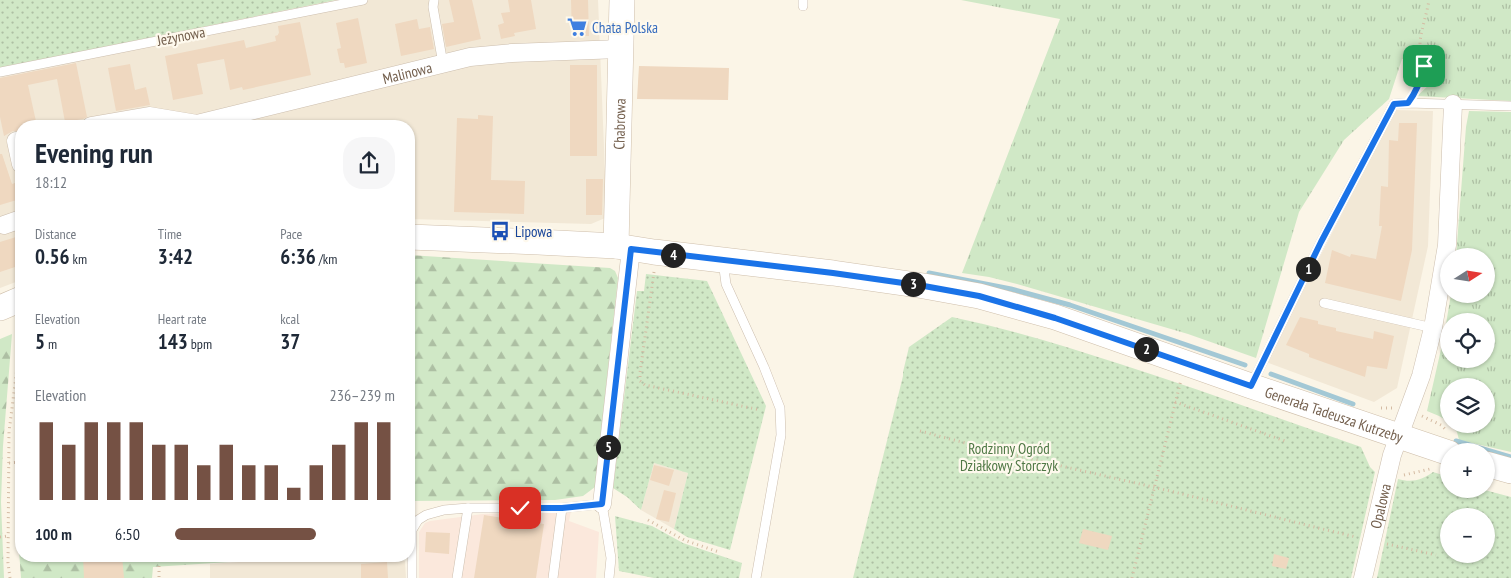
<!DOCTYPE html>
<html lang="en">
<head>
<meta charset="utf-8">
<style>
	body { margin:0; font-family:"PT Sans Narrow",sans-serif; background:#f6f6f7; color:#1f2937; height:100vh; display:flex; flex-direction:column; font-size:19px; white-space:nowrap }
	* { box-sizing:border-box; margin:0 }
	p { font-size:16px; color:#747a83 }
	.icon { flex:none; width:28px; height:28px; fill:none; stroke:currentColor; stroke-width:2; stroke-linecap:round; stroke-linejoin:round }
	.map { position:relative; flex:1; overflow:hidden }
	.panel { position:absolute; left:15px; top:120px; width:400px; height:442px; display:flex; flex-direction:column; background:#fff; border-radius:20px; box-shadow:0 1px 4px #0004 }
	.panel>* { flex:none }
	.needle { width:32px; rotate:78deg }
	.buttons { position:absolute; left:1440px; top:248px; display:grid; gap:10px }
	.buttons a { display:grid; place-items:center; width:55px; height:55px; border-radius:50%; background:#fff; box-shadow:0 1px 4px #0004; font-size:25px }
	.pin { position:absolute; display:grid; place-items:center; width:42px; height:42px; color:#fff; margin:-21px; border-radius:10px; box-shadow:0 2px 8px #0006 }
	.km { position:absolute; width:25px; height:25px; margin:-12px; border-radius:50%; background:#222; color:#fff; font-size:14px; line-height:25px; text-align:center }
	.round { display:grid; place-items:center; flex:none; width:52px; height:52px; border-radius:20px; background:#f6f6f7 }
	.head { display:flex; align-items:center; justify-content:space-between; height:85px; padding:0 20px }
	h1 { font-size:28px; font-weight:700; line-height:38px }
	.stats { display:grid; grid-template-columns:repeat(3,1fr); gap:8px; height:85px; padding:5px 20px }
	.stats div { display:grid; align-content:center }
	.stats b { font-size:21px; font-weight:700 }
	.stats small { font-size:14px; font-weight:400 }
	.stats p { font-size:14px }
	.chart { height:140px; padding:10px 20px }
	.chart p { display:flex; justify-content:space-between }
	.chart svg { width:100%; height:90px; margin-top:5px; stroke:#755144; stroke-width:6 }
	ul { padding:0 20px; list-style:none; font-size:16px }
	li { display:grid; grid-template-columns:80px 60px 1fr; align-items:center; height:38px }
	li i { height:12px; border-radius:6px; background:#755144 }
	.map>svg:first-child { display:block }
	.residential { fill:#f2e8d6 }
	.commercial { fill:#fbe8dc }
	.grass { fill:url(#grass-tufts); fill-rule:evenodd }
	.forest { fill:url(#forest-firs) }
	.garden { fill:url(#garden-dots); fill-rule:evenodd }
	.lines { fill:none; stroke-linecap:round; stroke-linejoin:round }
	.stream { stroke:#a3c8d5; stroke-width:5 }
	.building { fill:#efd8c0 }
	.lane-casing { stroke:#ccbeae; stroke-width:10 }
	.street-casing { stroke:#ccbeae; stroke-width:19 }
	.secondary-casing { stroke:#cfbfab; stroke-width:26 }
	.path { stroke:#d4bba3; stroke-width:3; stroke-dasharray:1 4; stroke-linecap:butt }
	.lane { stroke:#fff; stroke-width:9 }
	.street { stroke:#fff; stroke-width:18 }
	.secondary { stroke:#fff; stroke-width:25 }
	.route-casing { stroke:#fff; stroke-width:10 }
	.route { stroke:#1a73e8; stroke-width:6 }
	.labels { text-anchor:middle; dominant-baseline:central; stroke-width:4.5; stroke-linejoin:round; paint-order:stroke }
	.shop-label { font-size:15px; fill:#366cbe; stroke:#fef9ed; text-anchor:start }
	.street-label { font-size:15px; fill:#735f4d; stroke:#fef9ed }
	.transit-label { font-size:15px; fill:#164399; stroke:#fef9ed; text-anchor:start }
	.park-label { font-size:15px; fill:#4f7845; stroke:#fef9ed }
</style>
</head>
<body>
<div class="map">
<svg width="1511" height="578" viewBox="0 0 1511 578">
	<defs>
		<pattern id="grass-tufts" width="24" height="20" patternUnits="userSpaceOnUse" patternTransform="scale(1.25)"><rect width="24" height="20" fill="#d0e8c6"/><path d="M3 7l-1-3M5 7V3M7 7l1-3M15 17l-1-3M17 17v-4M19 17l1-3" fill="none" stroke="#adbfa3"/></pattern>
		<pattern id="forest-firs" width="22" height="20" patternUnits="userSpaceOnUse" patternTransform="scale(1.25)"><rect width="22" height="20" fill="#d0e8c6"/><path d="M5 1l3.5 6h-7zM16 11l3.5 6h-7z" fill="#adbfa3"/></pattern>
		<pattern id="garden-dots" width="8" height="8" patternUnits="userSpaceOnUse" patternTransform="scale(1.25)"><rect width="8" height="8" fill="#d0e8c6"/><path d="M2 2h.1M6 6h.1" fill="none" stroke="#adbfa3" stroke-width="1.8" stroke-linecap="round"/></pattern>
	</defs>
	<rect width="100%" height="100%" fill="#fbf5e7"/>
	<!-- residential -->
	<g class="residential">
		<path d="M336,0H598L605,172V218L591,224L409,219V126H21V280L0,288V68Z"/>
		<path d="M1395,110L1433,111L1428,246L1397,388L1374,402L1266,362Z"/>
		<path d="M654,463L688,473L674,529L641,510Z"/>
		<path d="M323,556H392V562L405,561L406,578H210V564Z"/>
	</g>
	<!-- commercial -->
	<path class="commercial" d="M571,511L569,521L599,532L596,578H419V532L425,523L430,521L483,514Z"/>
	<!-- grass -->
	<g class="grass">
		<path d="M961,0H1511V101L1417,96L1430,84L1431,68L1428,64L1402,59L1389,99L1344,140L1299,212L1256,358L1188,334L1017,284L989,277L962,273L1060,19Z"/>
		<path d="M1469,111L1511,112V452L1459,440L1457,432L1450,424H1486V386H1449V422L1439,416L1427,411L1444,336L1451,294H1486V256H1456L1466,127ZM1449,321H1486V359H1449Z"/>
	</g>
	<!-- forest -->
	<g class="forest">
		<path d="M409,255L610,268L615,271L618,278L595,487L583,496L555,500L409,501Z"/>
		<path d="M12,334L3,446L1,502L4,578H0V339Z"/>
		<path d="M21,438V556H323L153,567L152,578H21L18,537Z"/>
	</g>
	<!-- garden -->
	<g class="garden">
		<path d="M0,0H336L0,68Z"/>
		<path d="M646,274L707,281L766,406L730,550L687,537L674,529L688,473L654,463L641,510L627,497L613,488L637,291H644Z"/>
		<path d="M952,317C1009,329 1064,346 1120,364C1201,390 1281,419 1361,447L1370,467L1375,472L1351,578H853L903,376V372L909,347Z"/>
		<path d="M1433,472L1449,477V489H1481L1511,497V578H1377L1398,479C1412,483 1422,480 1433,472ZM1486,516V554H1449V516Z"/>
		<path d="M615,516L652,526L683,543L742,563L739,578H654L619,571Z"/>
	</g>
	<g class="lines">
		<!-- stream -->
		<g class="stream">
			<path d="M929,273L1011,289L1070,305L1245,365"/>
			<path d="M1271,374L1353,404"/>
			<path d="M1456,441L1511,457"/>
		</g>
	</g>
	<!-- building -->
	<g class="building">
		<path d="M449,0H472L481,39L446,47L442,24L454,22Z"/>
		<path d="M508,0H531L536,29L514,33L515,36L501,39L498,25L504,23L501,13L510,12Z"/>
		<path d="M571,0H588L589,36H572Z"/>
		<path d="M358,18L367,63L345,68L344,63H340L337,49L341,48L336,23Z"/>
		<path d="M417,19L419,29L430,27L434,49L401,56L395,24Z"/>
		<path d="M300,22L311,75L243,90L242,87L230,90L224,59L197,64L203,94L173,100L165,56L244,40L246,48L276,41L275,36L278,35V34L279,33L278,26Z"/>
		<path d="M76,63L87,117L83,119L65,122L57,79L28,85L37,126H21V132L13,131L4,136L0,117V78Z"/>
		<path d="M130,64L135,90L146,87L150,105L116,111L108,68Z"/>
		<rect x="570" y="65" width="27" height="91"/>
		<path d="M639,66L729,68L728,100L637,99Z"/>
		<path d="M478,115L493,116L491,180L525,181L524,214L454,212L457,118L478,119Z"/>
		<path d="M1399,123H1417L1412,250L1401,301L1325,283L1332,250L1350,257L1351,254L1376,259L1382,226H1379L1381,186L1388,187L1389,140L1398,141Z"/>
		<path d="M0,154H2L12,184L15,183L20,199L0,205Z"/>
		<path d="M586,179H603L602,215H586Z"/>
		<path d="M16,237L21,255V265L0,272V242Z"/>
		<path d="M1300,317L1318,321V324L1336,328V331L1373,339L1374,331L1394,336L1387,369L1367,366L1365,377L1309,357V354L1286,345Z"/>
		<path d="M654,465L674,470L669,486L650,480Z"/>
		<path d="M664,490L676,493L669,522L656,519Z"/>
		<path d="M484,515L544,524L536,578H474Z"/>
		<path d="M1083,529L1112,536L1108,550L1079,543Z"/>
		<path d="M426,532L450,533L449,554L425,552Z"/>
		<path d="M1274,554L1289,558L1286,569L1272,566Z"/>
		<path d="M83,556H122L124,578H84Z"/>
		<path d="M387,562L388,578H361V564Z"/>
	</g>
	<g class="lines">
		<defs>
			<g id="lane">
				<path d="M434,0L433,7L443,64"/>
				<path d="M803,6V0"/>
				<path d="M0,72L363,0"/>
				<path d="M723,261L726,284L764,367L780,408L781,435L756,578"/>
				<path d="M1324,303L1433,328"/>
				<path d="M1252,384L1321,242L1394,104L1408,103L1511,106"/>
				<path d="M468,508H562L602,504L611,558L609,578"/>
				<path d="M412,578V530L418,520L426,515L444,510L468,508L457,578"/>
				<path d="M553,578L562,508"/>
			</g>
			<g id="street">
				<path id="s1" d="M91,126L149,116L197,124L470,57L512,53L620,49"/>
				<path d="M16,141L21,164"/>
				<path d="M4,225L21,219"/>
				<path d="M602,504L631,249"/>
				<path id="s2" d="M1363,578L1392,455L1421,376L1433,328L1447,245L1453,104"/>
			</g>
			<g id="secondary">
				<path id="s3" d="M409,237L538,242L616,246L654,252L833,273L924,286L979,296L1055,317L1251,386L1449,453"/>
				<path id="s4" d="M616,246L622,0"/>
				<path d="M0,308L21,299"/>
				<path d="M1486,464L1511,471"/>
			</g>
		</defs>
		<!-- lane casing -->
		<use href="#lane" class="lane-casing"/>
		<!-- street casing -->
		<use href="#street" class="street-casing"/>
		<!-- secondary casing -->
		<use href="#secondary" class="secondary-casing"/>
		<!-- path -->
		<g class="path">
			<path d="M1416,92C1419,84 1424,74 1424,66C1424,58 1420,51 1420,43C1421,29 1427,14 1429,0"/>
			<path d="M654,272L640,373V381L645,385L760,410"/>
			<path d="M1175,402L1285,441"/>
			<path d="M1381,408H1394"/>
			<path d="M1422,416L1441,425L1446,430"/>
			<path d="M920,431C997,452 1075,469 1153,487C1221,503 1288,521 1356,537"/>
			<path d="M9,463L21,462"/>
			<path d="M1404,475L1430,469"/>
			<path d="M648,520L684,540L719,552"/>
			<path d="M0,537L8,536"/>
			<path d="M1387,544L1436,555"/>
			<path d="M159,556V578"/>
			<path d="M10,578L8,563L9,432L21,336"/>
			<path d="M1132,578L1181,380"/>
		</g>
		<!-- lane -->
		<use href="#lane" class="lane"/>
		<!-- street -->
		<use href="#street" class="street"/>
		<!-- secondary -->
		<use href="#secondary" class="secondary"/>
	</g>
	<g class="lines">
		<defs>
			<path id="route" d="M520,508H562L602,504L631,249L833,273L924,286L979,296L1055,318L1251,386L1321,242L1394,104L1408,103C1417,91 1421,80 1424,66"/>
		</defs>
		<!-- route casing -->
		<use href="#route" class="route-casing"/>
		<!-- route -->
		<use href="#route" class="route"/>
	</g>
	<!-- icons -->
	<defs>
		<symbol id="supermarket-bare" viewBox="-9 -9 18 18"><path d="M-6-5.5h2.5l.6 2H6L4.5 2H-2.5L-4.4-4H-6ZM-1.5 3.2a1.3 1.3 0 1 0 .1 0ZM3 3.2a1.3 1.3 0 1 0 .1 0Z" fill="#3f7fe0" stroke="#fef9ed" stroke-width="2.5" paint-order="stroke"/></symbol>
		<symbol id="bus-bare" viewBox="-9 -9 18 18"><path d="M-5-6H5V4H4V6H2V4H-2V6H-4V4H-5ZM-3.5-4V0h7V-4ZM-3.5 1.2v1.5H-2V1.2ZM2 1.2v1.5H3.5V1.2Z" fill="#1a4fb4" stroke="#fef9ed" stroke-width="2.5" paint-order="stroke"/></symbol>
	</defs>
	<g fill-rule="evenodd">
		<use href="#supermarket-bare" x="563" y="13" width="28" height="28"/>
		<use href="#bus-bare" x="486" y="217" width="28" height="28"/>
	</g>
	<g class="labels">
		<!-- shop labels -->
		<g class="shop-label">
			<text x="592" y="27">Chata Polska</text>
		</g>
		<!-- street labels -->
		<g class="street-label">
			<text transform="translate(181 36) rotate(-11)">Jeżynowa</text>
			<text stroke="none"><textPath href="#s1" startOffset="324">Malinowa</textPath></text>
			<text stroke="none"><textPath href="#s4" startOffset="122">Chabrowa</textPath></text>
			<text stroke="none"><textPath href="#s3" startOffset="948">Generała Tadeusza Kutrzeby</textPath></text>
			<text stroke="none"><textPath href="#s2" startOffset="74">Opalowa</textPath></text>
		</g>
		<!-- transit labels -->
		<g class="transit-label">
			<text x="515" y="231">Lipowa</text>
		</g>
		<!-- park labels -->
		<g class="park-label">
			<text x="1009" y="448">Rodzinny Ogród<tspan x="1009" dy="17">Działkowy Storczyk</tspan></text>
		</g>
	</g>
</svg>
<div class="buttons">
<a><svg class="needle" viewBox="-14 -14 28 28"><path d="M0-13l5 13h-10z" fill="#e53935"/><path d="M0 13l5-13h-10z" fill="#747a83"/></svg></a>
<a><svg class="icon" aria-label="locate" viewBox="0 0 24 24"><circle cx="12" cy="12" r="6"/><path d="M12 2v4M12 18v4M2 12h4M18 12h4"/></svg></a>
<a><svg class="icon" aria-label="layers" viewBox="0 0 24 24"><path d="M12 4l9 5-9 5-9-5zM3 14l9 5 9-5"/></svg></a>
<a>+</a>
<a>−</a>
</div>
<div class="pin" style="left:1424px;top:66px;background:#1e9e55"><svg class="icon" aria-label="arrive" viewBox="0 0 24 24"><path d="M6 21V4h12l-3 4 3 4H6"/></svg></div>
<div class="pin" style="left:520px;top:508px;background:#d93025"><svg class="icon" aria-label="check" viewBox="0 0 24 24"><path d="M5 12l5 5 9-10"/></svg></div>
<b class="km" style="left:1308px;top:269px">1</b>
<b class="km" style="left:1146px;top:349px">2</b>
<b class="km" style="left:913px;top:284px">3</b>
<b class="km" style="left:673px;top:255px">4</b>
<b class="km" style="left:608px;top:447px">5</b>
<section class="panel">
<div class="head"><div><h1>Evening run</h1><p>18:12</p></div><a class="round"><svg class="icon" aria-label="share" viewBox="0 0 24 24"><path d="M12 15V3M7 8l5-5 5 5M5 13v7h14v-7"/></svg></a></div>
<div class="stats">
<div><p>Distance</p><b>0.56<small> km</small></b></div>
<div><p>Time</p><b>3:42</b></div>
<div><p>Pace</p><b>6:36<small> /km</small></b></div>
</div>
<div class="stats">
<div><p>Elevation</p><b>5<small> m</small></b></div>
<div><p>Heart rate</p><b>143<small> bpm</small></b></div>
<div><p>kcal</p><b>37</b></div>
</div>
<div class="chart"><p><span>Elevation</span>236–239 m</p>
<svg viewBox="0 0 160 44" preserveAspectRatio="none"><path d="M5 44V6M15 44V17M25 44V6M35 44V6M45 44V6M55 44V17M65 44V17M75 44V27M85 44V17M95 44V27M105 44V27M115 44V38M125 44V27M135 44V17M145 44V6M155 44V6"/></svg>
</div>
<ul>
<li><b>100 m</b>6:50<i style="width:64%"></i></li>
</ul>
</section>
</div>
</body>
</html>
